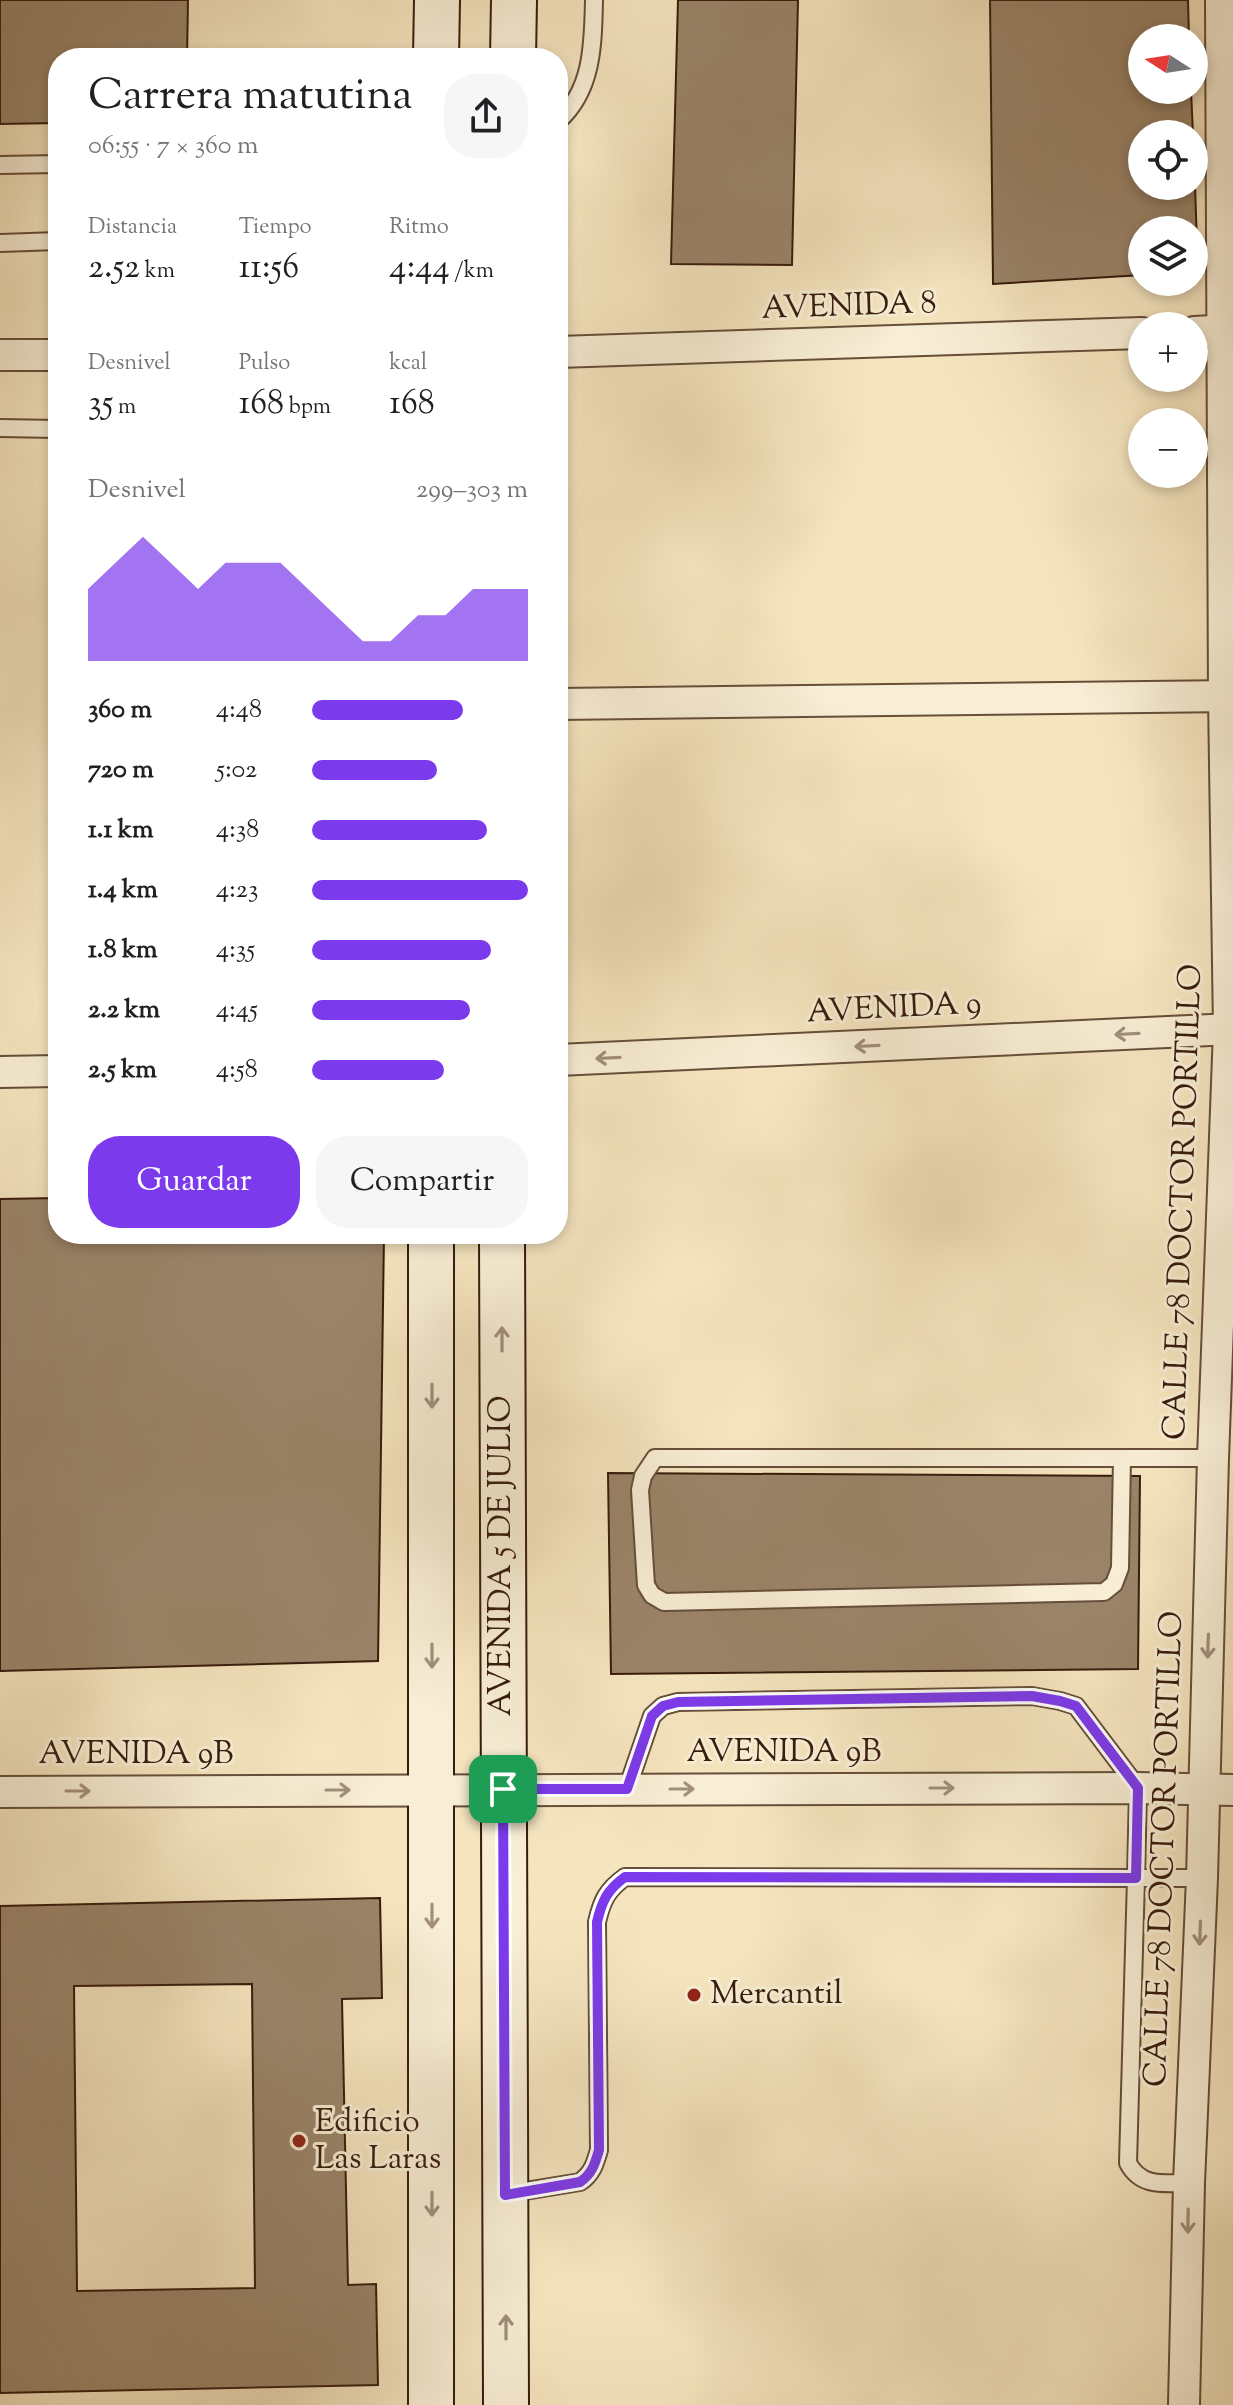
<!DOCTYPE html>
<html lang="es">
<head>
<meta charset="utf-8">
<style>
	body { margin:0; font-family:"Sorts Mill Goudy",serif; background:#f6f6f6; color:#202124; height:100vh; display:flex; flex-direction:column; font-size:30px; white-space:nowrap }
	* { box-sizing:border-box; margin:0 }
	p { font-size:26px; color:#757577 }
	.icon { flex:none; width:44px; height:44px; fill:none; stroke:currentColor; stroke-width:2; stroke-linecap:round; stroke-linejoin:round }
	.map { position:relative; flex:1; overflow:hidden }
	.panel { position:absolute; left:48px; top:48px; width:520px; height:1196px; display:flex; flex-direction:column; background:#fff; border-radius:32px; box-shadow:0 4px 12px #0003 }
	.panel>* { flex:none }
	.needle { width:52px; rotate:282deg }
	.tools { position:absolute; left:1128px; top:24px; display:grid; gap:16px }
	.tools a { display:grid; place-items:center; width:80px; height:80px; border-radius:50%; background:#fff; box-shadow:0 4px 12px #0003; font-size:40px }
	.pin { position:absolute; display:grid; place-items:center; width:68px; height:68px; color:#fff; margin:-34px; border-radius:16px; box-shadow:0 4px 12px #0006 }
	.round { display:grid; place-items:center; flex:none; width:84px; height:84px; border-radius:32px; background:#f6f6f6 }
	.headline { display:flex; align-items:center; justify-content:space-between; height:136px; padding:0 40px }
	h1 { font-size:44px; font-weight:600; line-height:60px }
	.stats { display:grid; grid-template-columns:repeat(3,1fr); gap:12px; height:136px; padding:8px 40px }
	.stats div { display:grid; align-content:center }
	.stats b { font-size:34px; font-weight:600 }
	.stats small { font-size:22px; font-weight:400 }
	.stats p { font-size:22px }
	.chart { height:224px; padding:16px 40px }
	.chart p { display:flex; justify-content:space-between }
	.chart svg { width:100%; height:144px; margin-top:8px; fill:#7c3aed; opacity:.7 }
	.button { display:flex; gap:16px; margin-top:auto; padding:16px 40px }
	.button a { flex:1; height:92px; border-radius:32px; background:#7c3aed; color:#fff; font-size:32px; font-weight:600; line-height:92px; text-align:center }
	.button a+a { background:#f6f6f6; color:#202124 }
	ul { padding:0 40px; list-style:none; font-size:26px }
	li { display:grid; grid-template-columns:128px 96px 1fr; align-items:center; height:60px }
	li i { height:20px; border-radius:10px; background:#7c3aed }
	.map>svg:first-child { display:block }
	.building { fill:#9a8469; stroke:#371b0c; stroke-width:2; fill-rule:evenodd }
	.lines { fill:none; stroke-linecap:round; stroke-linejoin:round }
	.service-casing { stroke:#664e39; stroke-width:20 }
	.minor-casing { stroke:#664e39; stroke-width:34 }
	.secondary-casing { stroke:#371b0c; stroke-width:48 }
	.service { stroke:#f8eed5; stroke-width:16 }
	.minor { stroke:#f8eed5; stroke-width:30 }
	.secondary { stroke:#f8eed5; stroke-width:44 }
	.oneway { stroke:#a18f7b }
	.route-casing { stroke:#fff; stroke-width:16 }
	.route { stroke:#7c3aed; stroke-width:10 }
	.poi-dot { fill:#8f2418; stroke:#f8eed5; stroke-width:3 }
	.labels { text-anchor:middle; dominant-baseline:central; stroke-width:6; stroke-linejoin:round; paint-order:stroke }
	.street-label { font-size:32px; fill:#371b0c; stroke:#f8eed5 }
	.poi-label { font-size:32px; fill:#371b0c; stroke:#f8eed5; text-anchor:start }
</style>
</head>
<body>
<div class="map">
<svg width="1233" height="2405" viewBox="0 0 1233 2405">
	<rect width="100%" height="100%" fill="#f5e5bf"/>
	<filter id="stains"><feTurbulence type="fractalNoise" baseFrequency=".0025" numOctaves="4"/><feColorMatrix values="0 0 0 0 .2 0 0 0 0 .09 0 0 0 0 .02 0 0 0 .5 -.17"/></filter>
	<radialGradient id="worn" r=".72"><stop offset=".6" stop-color="#630" stop-opacity="0"/><stop offset="1" stop-color="#630" stop-opacity=".3"/></radialGradient>
	<!-- building -->
	<g class="building">
		<path d="M0,0H188L187,58H58V123L0,124Z"/>
		<path d="M678,0H798L792,265L671,264Z"/>
		<path d="M990,0H1188L1189,38H1142V90H1191L1193,134H1142V186H1194V157L1198,272H1194V230H1142V275L993,284Z"/>
		<path d="M58,1198V1234H384L378,1661L0,1671V1199Z"/>
		<path d="M608,1473L1140,1476L1138,1669L611,1674Z"/>
		<path d="M380,1898L382,1998L342,1999L348,2285L376,2284L378,2385L0,2393V1906ZM252,1984L255,2288L77,2291L74,1986Z"/>
	</g>
	<g class="lines">
		<defs>
			<g id="service">
				<path d="M558,121C593,90 593,44 594,0"/>
				<path d="M0,165L58,164"/>
				<path d="M0,243L58,241"/>
				<path d="M0,428L58,429"/>
				<path d="M1122,1458L1120,1568L1114,1584L1104,1592L664,1602L652,1595L646,1585L640,1490L643,1476L655,1458H1213"/>
				<path d="M1189,2183C1165,2183 1141,2188 1128,2163L1136,1878H1202"/>
				<path d="M507,2194L580,2182C592,2174 595,2164 599,2150L597,1922C602,1900 607,1890 625,1877L1136,1878L1138,1788L1076,1706L1060,1701L1032,1696L678,1702L663,1706L652,1716L627,1789"/>
			</g>
			<g id="minor">
				<path d="M1194,332L1233,330"/>
				<path d="M558,352L1142,333"/>
				<path d="M0,355H58"/>
				<path d="M558,704L1233,696"/>
				<path d="M558,1060L1233,1029"/>
				<path d="M0,1072L58,1071"/>
				<path d="M0,1792L1138,1788L1233,1790"/>
				<path d="M1184,2405L1189,2183L1202,1878L1213,1458L1229,1030L1224,697L1221,0"/>
			</g>
			<g id="secondary">
				<path d="M436,58L437,0"/>
				<path d="M513,58L514,0"/>
				<path d="M502,1234L506,2405"/>
				<path d="M431,2405V1234"/>
			</g>
		</defs>
		<!-- service casing -->
		<use href="#service" class="service-casing"/>
		<!-- minor casing -->
		<use href="#minor" class="minor-casing"/>
		<!-- secondary casing -->
		<use href="#secondary" class="secondary-casing"/>
		<!-- service -->
		<use href="#service" class="service"/>
		<!-- minor -->
		<use href="#minor" class="minor"/>
		<!-- secondary -->
		<use href="#secondary" class="secondary"/>
	</g>
	<!-- one-way arrows -->
	<defs><path id="oneway-shaft" d="M-6 0H5M1.5-3L5.5 0L1.5 3" fill="none" stroke-width="1.6" stroke-linecap="round" stroke-linejoin="round" transform="scale(2)"/></defs>
	<g class="oneway">
		<use href="#oneway-shaft" transform="translate(1127 1034) rotate(177)"/>
		<use href="#oneway-shaft" transform="translate(867 1046) rotate(177)"/>
		<use href="#oneway-shaft" transform="translate(608 1058) rotate(177)"/>
		<use href="#oneway-shaft" transform="translate(502 1339) rotate(-90)"/>
		<use href="#oneway-shaft" transform="translate(432 1396) rotate(90)"/>
		<use href="#oneway-shaft" transform="translate(1208 1646) rotate(92)"/>
		<use href="#oneway-shaft" transform="translate(432 1656) rotate(90)"/>
		<use href="#oneway-shaft" transform="translate(942 1788)"/>
		<use href="#oneway-shaft" transform="translate(682 1789)"/>
		<use href="#oneway-shaft" transform="translate(338 1790)"/>
		<use href="#oneway-shaft" transform="translate(78 1791)"/>
		<use href="#oneway-shaft" transform="translate(432 1916) rotate(90)"/>
		<use href="#oneway-shaft" transform="translate(1200 1933) rotate(92)"/>
		<use href="#oneway-shaft" transform="translate(432 2204) rotate(90)"/>
		<use href="#oneway-shaft" transform="translate(1188 2221) rotate(91)"/>
		<use href="#oneway-shaft" transform="translate(506 2327) rotate(-90)"/>
	</g>
	<g class="lines">
		<defs>
			<path id="route" d="M1032,1696L1060,1701L1076,1706L1138,1788L1136,1878L625,1877C607,1890 602,1901 597,1922L599,2150C595,2164 592,2174 580,2182L505,2195L503,1789H627L652,1716L663,1706L678,1702Z"/>
		</defs>
		<!-- route casing -->
		<use href="#route" class="route-casing"/>
		<!-- route -->
		<use href="#route" class="route"/>
	</g>
	<!-- markers -->
	<g class="poi-dot">
		<circle cx="694" cy="1995" r="8"/>
		<circle cx="299" cy="2141" r="8"/>
	</g>
	<g class="labels">
		<!-- street labels -->
		<g class="street-label">
			<text transform="translate(849 307) rotate(-2)">AVENIDA 8</text>
			<text transform="translate(894 1009) rotate(-3)">AVENIDA 9</text>
			<text transform="translate(1184 1202) rotate(-88)">CALLE 78 DOCTOR PORTILLO</text>
			<text transform="translate(502 1556) rotate(-90)">AVENIDA 5 DE JULIO</text>
			<text x="784" y="1753">AVENIDA 9B</text>
			<text x="136" y="1755">AVENIDA 9B</text>
			<text transform="translate(1165 1849) rotate(-88)">CALLE 78 DOCTOR PORTILLO</text>
		</g>
		<!-- poi labels -->
		<g class="poi-label">
			<text x="710" y="1995">Mercantil</text>
			<text x="315" y="2123">Edificio<tspan x="315" dy="37">Las Laras</tspan></text>
		</g>
	</g>
	<rect width="100%" height="100%" filter="url(#stains)"/>
	<rect width="100%" height="100%" fill="url(#worn)"/>
</svg>
<div class="tools">
<a><svg class="needle" viewBox="-14 -14 28 28"><path d="M0-13l5 13h-10z" fill="#e53935"/><path d="M0 13l5-13h-10z" fill="#757577"/></svg></a>
<a><svg class="icon" aria-label="locate" viewBox="0 0 24 24"><circle cx="12" cy="12" r="6"/><path d="M12 2v4M12 18v4M2 12h4M18 12h4"/></svg></a>
<a><svg class="icon" aria-label="layers" viewBox="0 0 24 24"><path d="M12 4l9 5-9 5-9-5zM3 14l9 5 9-5"/></svg></a>
<a>+</a>
<a>−</a>
</div>
<div class="pin" style="left:503px;top:1789px;background:#1e9e55"><svg class="icon" aria-label="arrive" viewBox="0 0 24 24"><path d="M6 21V4h12l-3 4 3 4H6"/></svg></div>
<section class="panel">
<div class="headline"><div><h1>Carrera matutina</h1><p>06:55 · 7 × 360 m</p></div><a class="round"><svg class="icon" aria-label="share" viewBox="0 0 24 24"><path d="M12 15V3M7 8l5-5 5 5M5 13v7h14v-7"/></svg></a></div>
<div class="stats">
<div><p>Distancia</p><b>2.52<small> km</small></b></div>
<div><p>Tiempo</p><b>11:56</b></div>
<div><p>Ritmo</p><b>4:44<small> /km</small></b></div>
</div>
<div class="stats">
<div><p>Desnivel</p><b>35<small> m</small></b></div>
<div><p>Pulso</p><b>168<small> bpm</small></b></div>
<div><p>kcal</p><b>168</b></div>
</div>
<div class="chart"><p><span>Desnivel</span>299–303 m</p>
<svg viewBox="0 0 160 44" preserveAspectRatio="none"><path d="M0 44V22L10 14L20 6L30 14L40 22L50 14L60 14L70 14L80 22L90 30L100 38L110 38L120 30L130 30L140 22L150 22L160 22V44z"/></svg>
</div>
<ul>
<li><b>360 m</b>4:48<i style="width:70%"></i></li>
<li><b>720 m</b>5:02<i style="width:58%"></i></li>
<li><b>1.1 km</b>4:38<i style="width:81%"></i></li>
<li><b>1.4 km</b>4:23<i style="width:100%"></i></li>
<li><b>1.8 km</b>4:35<i style="width:83%"></i></li>
<li><b>2.2 km</b>4:45<i style="width:73%"></i></li>
<li><b>2.5 km</b>4:58<i style="width:61%"></i></li>
</ul>
<div class="button"><a>Guardar</a><a>Compartir</a></div>
</section>
</div>
</body>
</html>
